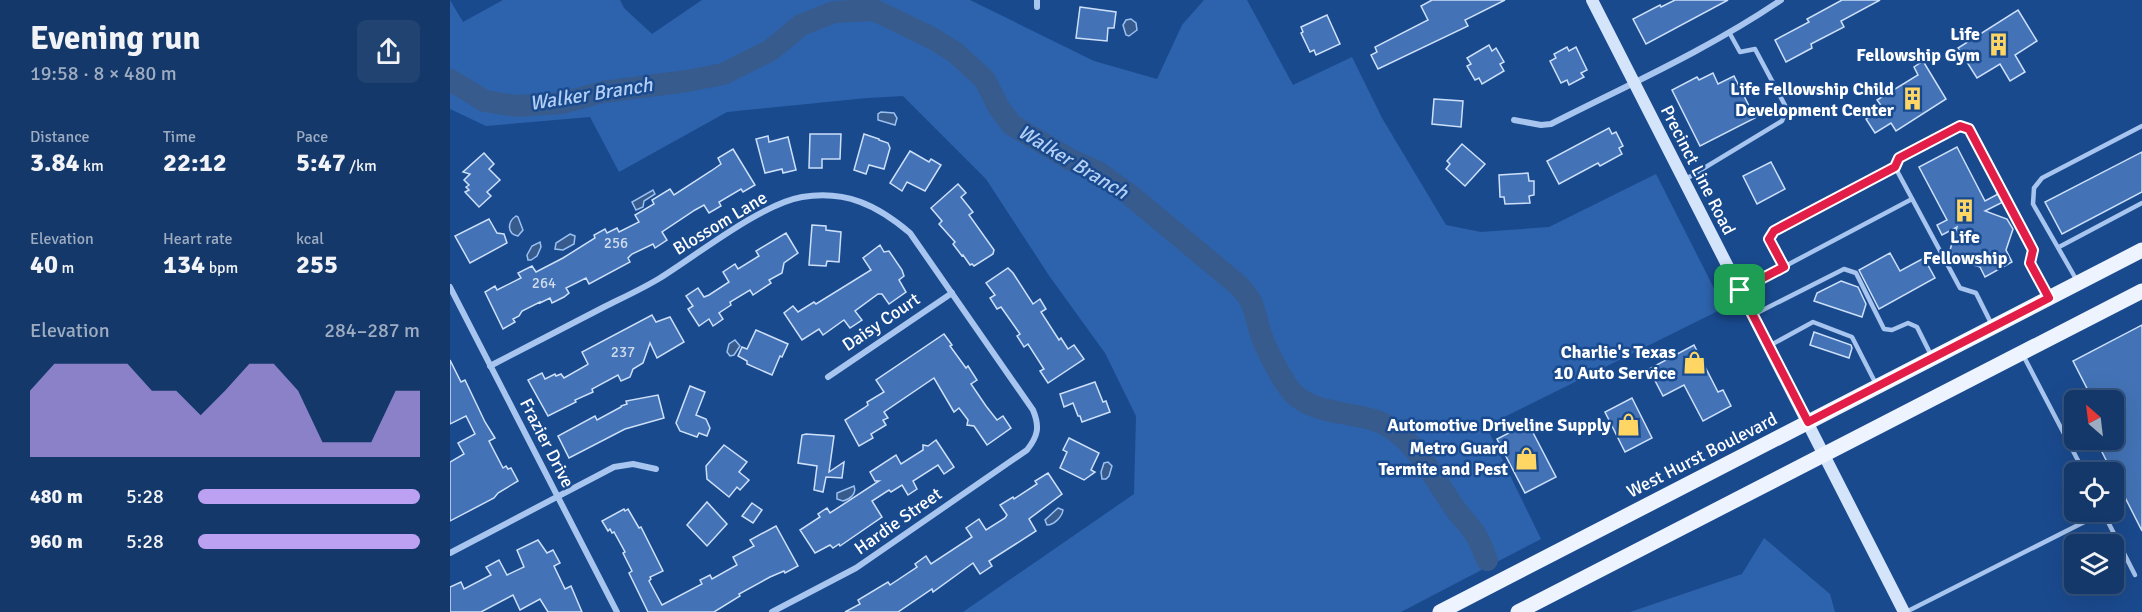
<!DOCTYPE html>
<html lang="en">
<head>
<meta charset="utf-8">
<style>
	body { margin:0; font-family:Signika,sans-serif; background:#214372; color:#f1f3f6; height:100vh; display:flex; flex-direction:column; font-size:22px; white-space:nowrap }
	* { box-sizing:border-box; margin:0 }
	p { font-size:20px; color:#9dacc1 }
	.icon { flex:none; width:33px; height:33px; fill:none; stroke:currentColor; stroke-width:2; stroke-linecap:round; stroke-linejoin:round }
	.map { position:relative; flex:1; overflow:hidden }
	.drawer { display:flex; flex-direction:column; background:#14386a; width:450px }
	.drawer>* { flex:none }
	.needle { width:39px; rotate:332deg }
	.fabs { position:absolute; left:1614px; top:390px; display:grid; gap:12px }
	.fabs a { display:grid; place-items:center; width:60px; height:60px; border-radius:9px; background:#14386a; box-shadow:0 6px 24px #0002,0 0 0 2px #33527e; font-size:30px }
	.pin { position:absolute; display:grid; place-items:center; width:51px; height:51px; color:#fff; margin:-26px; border-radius:12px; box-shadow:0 3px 9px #0006 }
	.round { display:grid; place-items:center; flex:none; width:63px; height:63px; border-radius:9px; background:#214372 }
	.summary { display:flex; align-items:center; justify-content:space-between; height:102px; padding:0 30px }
	h1 { font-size:33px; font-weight:700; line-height:45px }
	.figures { display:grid; grid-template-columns:repeat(3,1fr); gap:9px; height:102px; padding:6px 30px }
	.figures div { display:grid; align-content:center }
	.figures b { font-size:26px; font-weight:700 }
	.figures small { font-size:16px; font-weight:400 }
	.figures p { font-size:16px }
	.chart { height:168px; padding:12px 30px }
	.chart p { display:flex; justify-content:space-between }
	.chart svg { width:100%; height:108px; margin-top:6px; fill:#bca0f2; opacity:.7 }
	ul { padding:0 30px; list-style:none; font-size:20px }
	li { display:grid; grid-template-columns:96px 72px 1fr; align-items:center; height:45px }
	li i { height:15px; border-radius:8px; background:#bca0f2 }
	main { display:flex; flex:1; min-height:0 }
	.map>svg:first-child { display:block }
	.green { fill:#2d63ac }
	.water { fill:#385b8d; stroke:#9ac0f0; stroke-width:1.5 }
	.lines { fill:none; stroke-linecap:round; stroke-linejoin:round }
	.river { stroke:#385b8d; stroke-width:22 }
	.building { fill:#4373b6; stroke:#cde0fa; stroke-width:1.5 }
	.lane { stroke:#a7c5ee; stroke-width:4.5 }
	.street { stroke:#a7c5ee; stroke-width:6 }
	.secondary { stroke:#d4e4fa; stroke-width:12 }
	.primary { stroke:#eef4ff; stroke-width:15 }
	.route-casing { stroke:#fff; stroke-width:12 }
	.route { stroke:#e11d48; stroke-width:8 }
	.labels { text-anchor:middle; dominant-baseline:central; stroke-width:5; stroke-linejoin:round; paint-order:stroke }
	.number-label { font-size:15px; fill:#d0dced }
	.poi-label { font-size:18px; font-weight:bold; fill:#fff; stroke:#1a4a8e; text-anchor:end }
	.street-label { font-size:18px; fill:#fff; stroke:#1a4a8e }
	.water-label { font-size:20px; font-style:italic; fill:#b3cff5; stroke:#1a4a8e }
</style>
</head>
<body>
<main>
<section class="drawer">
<div class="summary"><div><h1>Evening run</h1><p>19:58 · 8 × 480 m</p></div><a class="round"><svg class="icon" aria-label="share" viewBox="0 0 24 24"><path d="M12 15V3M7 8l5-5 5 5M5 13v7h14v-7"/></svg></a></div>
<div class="figures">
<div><p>Distance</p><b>3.84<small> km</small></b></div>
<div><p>Time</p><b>22:12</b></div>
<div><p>Pace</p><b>5:47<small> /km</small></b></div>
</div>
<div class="figures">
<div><p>Elevation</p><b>40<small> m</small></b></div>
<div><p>Heart rate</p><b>134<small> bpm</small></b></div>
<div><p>kcal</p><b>255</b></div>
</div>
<div class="chart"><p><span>Elevation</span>284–287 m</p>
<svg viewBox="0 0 160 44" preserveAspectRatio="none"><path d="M0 44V17L10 6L20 6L30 6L40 6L50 17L60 17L70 27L80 17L90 6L100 6L110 17L120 38L130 38L140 38L150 17L160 17V44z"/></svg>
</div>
<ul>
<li><b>480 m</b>5:28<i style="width:100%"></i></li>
<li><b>960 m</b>5:28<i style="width:100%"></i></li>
</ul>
</section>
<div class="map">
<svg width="1692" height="612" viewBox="0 0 1692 612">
	<rect width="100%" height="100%" fill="#1a4a8e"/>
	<!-- green -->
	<g class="green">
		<path d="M0,0L13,22L53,0H170L174,8L202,34L252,0H520L644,61L707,79L732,25L754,0H797L843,85L902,57L932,118L996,225L1031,232L1099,227L1206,174L1274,308L1036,426L1091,539L951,612H513L684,494L686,416L655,353L600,277L536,179L453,96L417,98L277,112L169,172L140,117L36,126L0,109Z"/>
		<path d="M1314,538L1380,594L1385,612H1180L1292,574Z"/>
	</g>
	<!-- water -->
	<g class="water">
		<path d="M681,19L686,23L687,30L679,36L676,35L673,25L676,20Z"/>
		<path d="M431,112L444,113L447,118L445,125L428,120V114Z"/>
		<path d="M203,190L205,194L194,201L193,207L186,210L182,202Z"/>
		<path d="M66,216L68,217L73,230L68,236C57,234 57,222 66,216Z"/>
		<path d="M120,234L125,236L124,244L113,250L105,249L106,243Z"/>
		<path d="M90,242L91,247L87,256L81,260H78L77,255L82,246Z"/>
		<path d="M285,340L290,346L284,355L280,356L277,352L279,344Z"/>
		<path d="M658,462L662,466L659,476L656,479H652L651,472L654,463Z"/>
		<path d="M404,486C407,494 400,499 393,501L387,499V493Z"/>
		<path d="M608,508L613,510C612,517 604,525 597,525L595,520Z"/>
	</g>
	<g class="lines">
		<!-- river -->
		<path class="river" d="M0,80L35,101L66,106L112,103L153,92L237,81L273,74L321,50L351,25L384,12L424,10L482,38L506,53L535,80L549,108L562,125L621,160L648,172L680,195L787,284C804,301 803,306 809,328C813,344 832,381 843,393C862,413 898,412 924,420C964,433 983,478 1006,510C1012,518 1020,526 1026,535C1030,542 1034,551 1037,560"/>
	</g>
	<!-- building -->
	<g class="building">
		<path d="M982,0H1055L1015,20L1018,26L928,69L921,55L927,52L925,47L978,20L971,6Z"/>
		<path d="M1225,0H1278L1196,44L1183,19L1210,5L1211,7Z"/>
		<path d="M1392,0H1430L1391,21L1394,27L1361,44L1362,48L1336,62L1325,40L1359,22L1357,19Z"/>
		<path d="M630,7L666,12L664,28H658L657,41L626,38Z"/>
		<path d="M1568,10L1587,41L1565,55L1575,72L1560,81L1550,64L1527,78L1508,48Z"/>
		<path d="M877,15L890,44L866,55L864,50L860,52L851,33L853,32L851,27Z"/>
		<path d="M1039,45L1042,51L1046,48L1054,62L1050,64L1054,71L1032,84L1029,78L1025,80L1017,66L1021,64L1017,58Z"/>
		<path d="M1117,47L1119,51L1126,47L1137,70L1131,73L1134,77L1119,85L1117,80L1111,83L1100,61L1106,58L1104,54Z"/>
		<path d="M1473,61L1496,99L1446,131L1441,123L1425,133L1416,119L1433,108L1427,100L1468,75L1464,67Z"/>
		<path d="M1263,73L1268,84L1284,76L1305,118L1250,146L1222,90L1247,77L1249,80Z"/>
		<path d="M984,99L1013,101L1011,127L982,124Z"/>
		<path d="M1159,128L1162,134L1166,132L1173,146L1169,148L1172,154L1150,166L1148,163L1109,184L1097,161Z"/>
		<path d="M360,134H391L390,159H372V168H359Z"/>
		<path d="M414,134L429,139V140L438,143L440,148L434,169L419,165L416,174L404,170Z"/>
		<path d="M318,136L319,142L338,137L346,170L333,173L332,169L315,173L306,139Z"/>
		<path d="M1012,144L1035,164L1015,186L996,169L1000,164L997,161Z"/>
		<path d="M1507,147L1535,201L1548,194L1553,202L1535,211L1557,219L1563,229L1556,250L1562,262L1535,277L1530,267L1505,259L1500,250L1507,227L1492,235L1487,225L1497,220L1469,167Z"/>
		<path d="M283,149L305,185L293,192L291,189L269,202L271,206L259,213L254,205L245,210L212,232L217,240L205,248L203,244L182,254L178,258L180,262L139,284L136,278L116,288L119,293L114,297L102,303L100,298L90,303V302L72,311L69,316L63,319L65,322L53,329L35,292L45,286L47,290L71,278L68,273L82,266L86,272L113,258L145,238L144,235L155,229L157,233L167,228L169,232L189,222L185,215L204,204L202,200L220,189L224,195L261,171L271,164L268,158Z"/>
		<path d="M460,151L479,162L481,159L491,165L475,191L457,182L452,191L440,183Z"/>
		<path d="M1692,152V192L1612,234L1595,202Z"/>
		<path d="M34,153L44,164L39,169L50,180L37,192L41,196L29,207L15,192L19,190L16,187L19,185L14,180L20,174L13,172Z"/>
		<path d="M1321,162L1335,189L1307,204L1293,176Z"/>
		<path d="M1078,173L1079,181H1084V195L1079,196L1080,203L1055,204L1054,197H1050L1049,175Z"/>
		<path d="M508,184L516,193L511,197L523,212L519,215L544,250L543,254L524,266L522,264L520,265L513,255L512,256L503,244L505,242L489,224L492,221L481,208Z"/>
		<path d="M39,219L47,233L54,234L57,243L20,263L5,236Z"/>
		<path d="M362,225L376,226V230L391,232L389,262L377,261L376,266L359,265Z"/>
		<path d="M336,233L348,253L334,263L332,273L319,280L321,283L303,295L300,290L280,302L281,305L269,313L273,319L263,326L259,319L249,326L238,309L243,306L236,296L248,288L254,297L259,295L279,282L273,272L285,264L288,269L309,256L306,251Z"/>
		<path d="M430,245L434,252L439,251L452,270L454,276L449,280L456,292L439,304L432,294H428L405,311L412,320L400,328L394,320L373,335L369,329L352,340L334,313L343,306L348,312L364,302L366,304L421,270L413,258Z"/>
		<path d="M1440,253L1450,271L1474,258L1485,278L1429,309L1409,270Z"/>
		<path d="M558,268L563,273L583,304L590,299L596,309L591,312L609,340L611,338L618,349L624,345L634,359L598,383L590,371L594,369L578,344L574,347L567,336L570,334L551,307L547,309L540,298L545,295L536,283Z"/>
		<path d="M1391,281L1408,287L1416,304L1412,317L1364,301L1367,293Z"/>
		<path d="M202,315L206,322L220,317L234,342L207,358L200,343L193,363L183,369L180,377L171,381L168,375L142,389L143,392L125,400L126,402L98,416L78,380L92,373L95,379L105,374L106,376L111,374L114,378L137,365L138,364L132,352Z"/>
		<path d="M1692,325V531L1648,444L1657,440H1664V400H1643L1623,361Z"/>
		<path d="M306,330L338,344L332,357L330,356L322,375L297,364V361L288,356L292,347L297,349Z"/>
		<path d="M1364,332L1401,345L1402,348L1399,358L1360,345Z"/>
		<path d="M494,334L502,345L500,346L516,368L518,366L527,380L521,384L536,406L547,420L553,416L561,428L537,445L524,426L517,425L518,420L509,408L504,412L484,378L434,412L438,418L433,420L436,425L421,434L423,438L409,446L395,420L414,408L418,405L417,402L434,392L426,380Z"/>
		<path d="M1244,345L1268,392L1273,390L1281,406L1253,421L1234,385L1213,396L1199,369Z"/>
		<path d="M0,360L11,382L15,380L35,422L45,438L39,441L53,468L56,466L58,469L61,468L68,481L48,493L44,498L0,521V462L14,454L8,443L25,434L16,416L0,424Z"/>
		<path d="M645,382L653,402L656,401L660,412L632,422L630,416H628L623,403L614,407L610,394Z"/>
		<path d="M240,386L255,392L246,415L256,419L260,428L257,436L249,433L247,437L230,431L226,423Z"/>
		<path d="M208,395L214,418L175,429L119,458L108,436L145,416L147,420L171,407V406L177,404L176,401Z"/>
		<path d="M1182,398L1202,438L1175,452L1155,412Z"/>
		<path d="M1078,423L1106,477L1075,493L1047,439Z"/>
		<path d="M356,434L384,436L379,472L394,462L392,478L376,477L373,492L364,490L367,466L348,463L352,435Z"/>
		<path d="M619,438L649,453L641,470L645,472L634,480L610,468L617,452L613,450Z"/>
		<path d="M486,440L504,467L494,474L488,465L463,481L467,489L458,495L452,485L441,492L439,490L422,501L432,517L390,546L389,544L383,548L380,545L365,553L350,530L370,517L368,514L377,508L380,513L429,481H425L420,472L446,455L451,464L473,450V445L478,446Z"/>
		<path d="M274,445L297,462L289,472L299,480L290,490L287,487L279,497L257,479L256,466Z"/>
		<path d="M598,473L612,494L579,519L586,531L539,561L542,566L530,574L523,563L483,592L482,589L448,612H395L410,604L408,600L438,582L440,585L467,567L465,564L476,556L481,564L522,537L516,528L529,519L536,530L555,518L557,515L550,505L563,497L564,499L587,484L585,481Z"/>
		<path d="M257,502L277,524L257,546L237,525Z"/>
		<path d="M302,503L312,510L303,523L292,516Z"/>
		<path d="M174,509L175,511L178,509L189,528L191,527L213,571L200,577L201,579L199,581L212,605L252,584L250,580L260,575L262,579L287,565L283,557L304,546L300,540L326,526L348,566L335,573L334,571L320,577L289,594L290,596L264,612H198L179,573L182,571L173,553L175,552L164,532L162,533L160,529L158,531L152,521Z"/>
		<path d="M88,540L97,553L103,550L110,563L104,566L115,589L121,586L132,612H98L90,599L70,610L63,595L31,612H0V587L11,582L14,589L41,575L36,567L49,560L57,575L74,567L67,550Z"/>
	</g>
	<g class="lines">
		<!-- lane -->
		<g class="lane">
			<path d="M1236,179L1332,121L1337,109L1305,49L1290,52L1279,32"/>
			<path d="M1609,247L1692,203"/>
			<path d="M1334,266L1319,239L1324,231L1445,167"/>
			<path d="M1626,279L1583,204L1584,188L1592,178L1692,126"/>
			<path d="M1290,290L1462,199"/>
			<path d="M1303,315L1394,269L1406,273L1434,329L1442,330L1458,323L1467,327L1482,357"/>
			<path d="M1542,325L1526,293L1510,288L1445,167L1449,158L1510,126L1519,129L1583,250L1580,263L1597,296"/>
			<path d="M1319,346L1363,322L1402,337L1426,384"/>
			<path d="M1573,355L1634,472"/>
			<path d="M1653,512L1685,575"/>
			<path d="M1456,612L1654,512"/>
		</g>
		<!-- street -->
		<g class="street">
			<path d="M587,7V0"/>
			<path d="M1064,120L1091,125L1101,124C1178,85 1259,49 1331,0"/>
			<path d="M0,287L167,612"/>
			<path d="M40,366C78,346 116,327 154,307C172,298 192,289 210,278C247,255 311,204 352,197C396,190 427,205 460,233L583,410C590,427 588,436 577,450L406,568L322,612"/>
			<path d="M378,377L502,293"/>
			<path d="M0,553L164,467L183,464L206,469"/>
		</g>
		<!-- secondary -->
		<path class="secondary" d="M1142,0L1454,612"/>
		<!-- primary -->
		<g class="primary">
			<path d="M990,612L1692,250"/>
			<path d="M1068,612L1692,291"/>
		</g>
	</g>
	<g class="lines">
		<defs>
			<path id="route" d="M1510,126L1519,129L1583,250L1580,263L1599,298L1358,422L1290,290L1334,267L1319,239L1324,231L1445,167L1449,158Z"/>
		</defs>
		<!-- route casing -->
		<use href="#route" class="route-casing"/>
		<!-- route -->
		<use href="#route" class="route"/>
	</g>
	<!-- icons -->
	<defs>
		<symbol id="building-bare" viewBox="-9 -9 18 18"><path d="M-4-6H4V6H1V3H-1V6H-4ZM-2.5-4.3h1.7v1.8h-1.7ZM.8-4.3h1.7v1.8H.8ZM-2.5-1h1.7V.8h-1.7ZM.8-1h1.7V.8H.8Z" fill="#ffd664" stroke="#1a4a8e" stroke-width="2.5" paint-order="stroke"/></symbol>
		<symbol id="shop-bare" viewBox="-9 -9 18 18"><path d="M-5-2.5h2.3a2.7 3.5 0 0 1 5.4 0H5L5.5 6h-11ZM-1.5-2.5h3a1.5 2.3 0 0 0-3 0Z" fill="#ffd664" stroke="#1a4a8e" stroke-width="2.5" paint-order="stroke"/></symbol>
	</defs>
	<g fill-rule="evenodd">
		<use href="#building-bare" x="1532" y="28" width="33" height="33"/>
		<use href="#building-bare" x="1446" y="82" width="33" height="33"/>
		<use href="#building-bare" x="1498" y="194" width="33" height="33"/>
		<use href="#shop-bare" x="1228" y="346" width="33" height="33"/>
		<use href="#shop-bare" x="1162" y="408" width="33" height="33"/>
		<use href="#shop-bare" x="1060" y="442" width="33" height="33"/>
	</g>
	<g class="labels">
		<!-- number labels -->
		<g class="number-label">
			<text x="166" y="243">256</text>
			<text x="94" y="283">264</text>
			<text x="173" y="352">237</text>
		</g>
		<!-- poi labels -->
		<g class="poi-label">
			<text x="1530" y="34">Life<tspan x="1530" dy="21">Fellowship Gym</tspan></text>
			<text x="1444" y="89">Life Fellowship Child<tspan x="1444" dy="21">Development Center</tspan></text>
			<text x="1515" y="237" text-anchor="middle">Life<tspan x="1515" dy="21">Fellowship</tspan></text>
			<text x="1226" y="352">Charlie's Texas<tspan x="1226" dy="21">10 Auto Service</tspan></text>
			<text x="1161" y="425">Automotive Driveline Supply</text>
			<text x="1058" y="448">Metro Guard<tspan x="1058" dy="21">Termite and Pest</tspan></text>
		</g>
		<!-- street labels -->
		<g class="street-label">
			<text transform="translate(1248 170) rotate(63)">Precinct Line Road</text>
			<text transform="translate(270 223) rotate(-31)">Blossom Lane</text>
			<text transform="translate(431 322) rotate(-34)">Daisy Court</text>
			<text transform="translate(97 443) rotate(63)">Frazier Drive</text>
			<text transform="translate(1252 455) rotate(-27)">West Hurst Boulevard</text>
			<text transform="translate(448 521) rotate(-35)">Hardie Street</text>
		</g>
		<!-- water labels -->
		<g class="water-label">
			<text transform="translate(141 94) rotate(-9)">Walker Branch</text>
			<text transform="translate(623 162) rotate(31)">Walker Branch</text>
		</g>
	</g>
</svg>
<div class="fabs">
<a><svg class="needle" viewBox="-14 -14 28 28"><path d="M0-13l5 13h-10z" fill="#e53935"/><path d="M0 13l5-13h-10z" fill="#9dacc1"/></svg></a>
<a><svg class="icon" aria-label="locate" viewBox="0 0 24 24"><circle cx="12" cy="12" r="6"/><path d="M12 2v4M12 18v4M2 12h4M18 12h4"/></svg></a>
<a><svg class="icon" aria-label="layers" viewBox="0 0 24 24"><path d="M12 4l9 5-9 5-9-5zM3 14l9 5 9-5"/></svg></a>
</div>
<div class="pin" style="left:1290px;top:290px;background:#1e9e55"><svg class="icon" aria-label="arrive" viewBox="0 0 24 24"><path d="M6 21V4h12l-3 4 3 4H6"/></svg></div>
</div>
</main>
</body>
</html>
